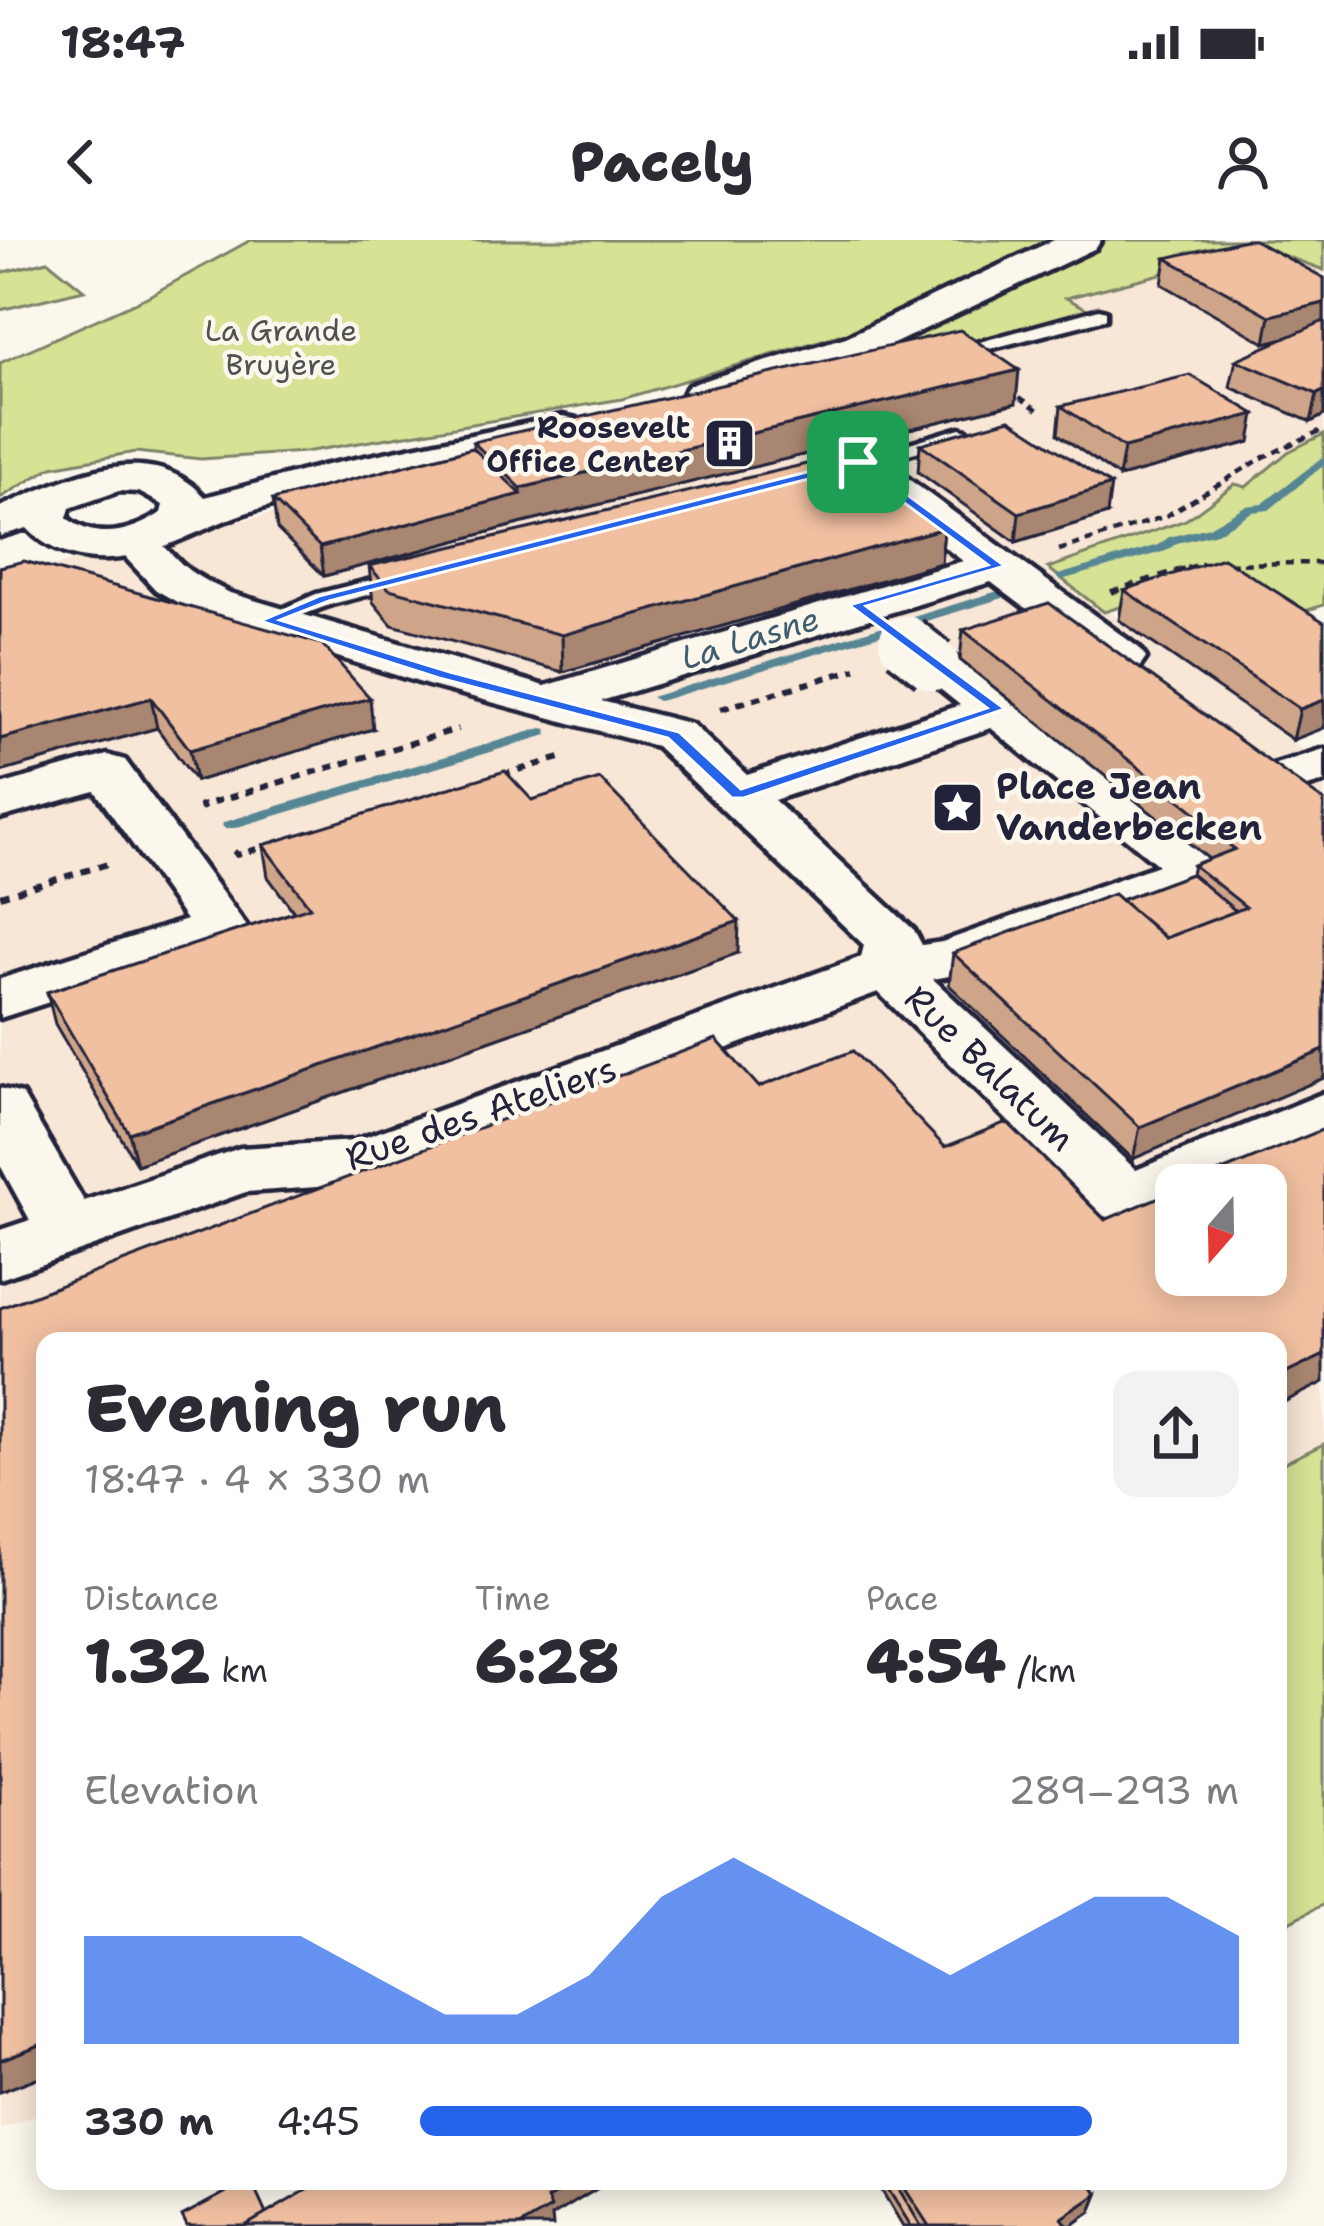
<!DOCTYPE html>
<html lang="en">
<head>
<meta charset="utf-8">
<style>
	body { margin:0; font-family:"Shantell Sans",sans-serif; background:#f2f2f3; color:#2b2b33; height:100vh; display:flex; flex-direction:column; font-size:45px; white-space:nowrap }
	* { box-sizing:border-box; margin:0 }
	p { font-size:39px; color:#7c7c81 }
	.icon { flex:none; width:66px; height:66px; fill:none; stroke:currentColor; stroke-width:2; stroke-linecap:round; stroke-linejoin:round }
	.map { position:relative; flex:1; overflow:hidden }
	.details { position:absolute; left:36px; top:1092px; width:1251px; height:858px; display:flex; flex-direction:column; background:#fff; border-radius:24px; box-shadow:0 6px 30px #0003 }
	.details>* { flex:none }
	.needle { width:78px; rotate:200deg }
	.controls { position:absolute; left:1155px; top:924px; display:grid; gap:24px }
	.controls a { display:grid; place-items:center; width:132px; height:132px; border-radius:24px; background:#fff; box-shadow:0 6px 30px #0003; font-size:60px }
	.pin { position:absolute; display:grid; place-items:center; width:102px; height:102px; color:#fff; margin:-51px; border-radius:24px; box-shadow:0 6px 18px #0006 }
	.round { display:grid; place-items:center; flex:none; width:126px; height:126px; border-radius:24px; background:#f2f2f3 }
	.overview { display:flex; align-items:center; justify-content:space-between; height:204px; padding:0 48px }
	h1 { font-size:66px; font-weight:800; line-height:90px }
	.figures { display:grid; grid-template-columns:repeat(3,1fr); gap:18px; height:204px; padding:12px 48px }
	.figures div { display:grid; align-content:center }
	.figures b { font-size:60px; font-weight:800 }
	.figures small { font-size:33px; font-weight:400 }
	.figures p { font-size:33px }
	.chart { height:336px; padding:24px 48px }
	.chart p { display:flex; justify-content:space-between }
	.chart svg { width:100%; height:216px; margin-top:12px; fill:#2563eb; opacity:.7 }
	ul { padding:0 48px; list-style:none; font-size:39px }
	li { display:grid; grid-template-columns:192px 144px 1fr; align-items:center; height:90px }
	li i { height:30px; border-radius:15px; background:#2563eb }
	.status { display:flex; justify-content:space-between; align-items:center; height:84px; padding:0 60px; background:#fff; direction:ltr }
	.status svg { height:33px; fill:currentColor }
	header { display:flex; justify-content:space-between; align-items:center; height:156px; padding:0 48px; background:#fff; font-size:54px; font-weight:800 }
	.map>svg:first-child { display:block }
	.built { fill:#f8e6d6; fill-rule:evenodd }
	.green { fill:#d7e295; stroke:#7c8268; stroke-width:3 }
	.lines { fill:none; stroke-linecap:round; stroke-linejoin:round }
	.stream { fill:#568694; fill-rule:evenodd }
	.lane-casing { stroke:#22223b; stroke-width:9 }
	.street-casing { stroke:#22223b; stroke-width:9 }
	.secondary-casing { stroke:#22223b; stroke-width:9 }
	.path-far1 { stroke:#22223b; stroke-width:4.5; stroke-dasharray:8 6; stroke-linecap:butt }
	.path { stroke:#22223b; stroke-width:6; stroke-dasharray:9 8; stroke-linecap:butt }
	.lane { fill:#fbf7ec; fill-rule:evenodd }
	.street { fill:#fbf7ec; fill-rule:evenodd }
	.secondary { fill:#fbf7ec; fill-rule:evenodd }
	.street-bridge-casing { stroke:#22223b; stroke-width:60; stroke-linecap:butt }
	.street-bridge { stroke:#fbf7ec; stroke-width:52 }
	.wall { fill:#cfa58a; stroke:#22223b; stroke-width:3 }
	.shaded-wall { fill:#a98671; stroke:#22223b; stroke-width:3 }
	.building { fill:#f1c0a1; stroke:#22223b; stroke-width:3 }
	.route { fill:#2563eb; stroke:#fff; stroke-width:3; fill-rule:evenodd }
	.labels { text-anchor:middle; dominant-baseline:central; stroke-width:9; stroke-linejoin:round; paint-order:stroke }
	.far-park-label { font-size:30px; fill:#4f5252; stroke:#fbf7ec }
	.far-poi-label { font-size:30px; font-weight:bold; fill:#22223b; stroke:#fbf7ec; text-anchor:end }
	.far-water-label { font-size:33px; font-style:italic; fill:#405c6f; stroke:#fbf7ec }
	.poi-label { font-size:36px; font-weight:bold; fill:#22223b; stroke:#fbf7ec; text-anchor:start }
	.street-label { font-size:36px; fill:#22223b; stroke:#fbf7ec }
</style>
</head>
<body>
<div class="status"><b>18:47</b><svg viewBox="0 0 49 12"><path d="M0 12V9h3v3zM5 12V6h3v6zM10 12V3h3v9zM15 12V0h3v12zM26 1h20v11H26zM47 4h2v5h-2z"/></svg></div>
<header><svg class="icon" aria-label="back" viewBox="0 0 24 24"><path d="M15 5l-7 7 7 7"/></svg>Pacely<svg class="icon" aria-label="person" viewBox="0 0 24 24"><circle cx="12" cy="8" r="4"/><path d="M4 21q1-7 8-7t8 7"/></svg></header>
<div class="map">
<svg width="1324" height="1986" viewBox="0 0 1324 1986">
	<rect width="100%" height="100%" fill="#fbf7ec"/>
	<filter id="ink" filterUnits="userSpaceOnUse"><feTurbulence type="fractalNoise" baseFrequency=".00833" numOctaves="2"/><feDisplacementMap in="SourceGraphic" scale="24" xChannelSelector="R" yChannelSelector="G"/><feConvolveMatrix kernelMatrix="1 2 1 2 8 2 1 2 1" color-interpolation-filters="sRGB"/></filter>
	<g filter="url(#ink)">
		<!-- built -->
		<path class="built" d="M1263,8L1324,30V194L1288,212L1246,247L1235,244L1186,280L1049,328L1324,525V1204L1278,1226V1101H45V1872L0,1889V339L1096,75L1064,58ZM1176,945H1266V1035H1176Z"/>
		<!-- green -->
		<g class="green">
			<path d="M251,0H1324V30L1263,8L1066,58L1099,75L914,116L842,94L622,159L305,212L201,219L135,212L52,227L0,258V123L147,57Z"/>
			<path d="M48,21L84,50L0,70V33Z"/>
			<path d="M1324,194V365L1283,378L1214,337L1104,372L1048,328L1186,280L1235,244L1246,247L1288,212Z"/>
			<path d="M1324,1204V1664L1278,1688V1226Z"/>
		</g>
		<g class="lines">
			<!-- stream -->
			<g class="stream">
				<path d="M1324,216V225L1269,270L1252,272L1217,293L1177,303L1166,311L1061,340L1055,336L1158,305L1169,297L1209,287L1245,266L1262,264Z"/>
				<path d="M998,351L1003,352V358L663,460L658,461L651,457Z"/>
				<path d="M542,488L547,489V495L234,588H224L222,585L224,582Z"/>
			</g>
			<defs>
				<g id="lane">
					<path d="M1099,69L1106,71V79L943,121L933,115Z"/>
					<path d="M960,188L967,190V198L836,234L825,228Z"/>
					<path d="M414,329L422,331V341L332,364L267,388L255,381L316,354Z"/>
				</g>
				<g id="street">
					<path d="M858,209L873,213L1139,408L1146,418L1139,428L1122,433L1105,428L991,342L601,461L692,484L747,535L960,465L909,424L916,414L933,409L950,414L1016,458L1216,618L1225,630L1216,642L971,732L933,739L1136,930L1324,853V899L1220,945H1176V964C1149,976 1132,984 1104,976L878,752L383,937L360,944L246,952L0,1039V990L30,980L0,925V848L22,854L84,961L240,908L354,901L861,717L864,705L656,506L428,445L196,373L156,350L111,302L118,292C152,284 162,307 185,327C198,338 215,345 230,353L545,446L963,321L843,231L837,222L843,213ZM991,488L1158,625L942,702L922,705L914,690L774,560Z"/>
					<path d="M1324,509V542L1287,553L1269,548L1261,537L1269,526Z"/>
					<path d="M107,515L125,520L248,688L240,700L0,778V739L186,680L95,551L0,578V545Z"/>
				</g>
				<g id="secondary">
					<path d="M1054,0H1101L1096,8L874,113L703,166L689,163L683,154L689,145L846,97Z"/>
					<path d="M562,176L577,179L583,188L577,197C470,223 361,240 255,270C206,284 159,317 109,319C78,321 47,310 27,288L0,296V267C63,240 148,195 205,257L322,226ZM119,251L139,252L163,265L161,273C132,292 96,302 67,278L70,268Z"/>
				</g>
			</defs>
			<!-- lane casing -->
			<use href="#lane" class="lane-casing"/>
			<!-- street casing -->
			<use href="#street" class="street-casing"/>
			<!-- secondary casing -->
			<use href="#secondary" class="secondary-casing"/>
			<!-- path-far1 -->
			<g class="path-far1">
				<path d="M1008,149L1041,172"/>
				<path d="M1059,310L1166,276L1264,217L1324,189"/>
				<path d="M1174,332L1201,324L1324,323"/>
			</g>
			<!-- path -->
			<g class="path">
				<path d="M1111,352L1184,329"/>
				<path d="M721,469L856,429"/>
				<path d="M502,535L563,517"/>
				<path d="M204,570L201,566L458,489"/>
				<path d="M234,611L237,615L270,605"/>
				<path d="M0,656L108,624"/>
			</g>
			<!-- lane -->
			<use href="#lane" class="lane"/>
			<!-- street -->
			<use href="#street" class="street"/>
			<!-- secondary -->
			<use href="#secondary" class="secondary"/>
			<defs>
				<path id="street-bridge" d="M905,402L933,424"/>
			</defs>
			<!-- street-bridge casing -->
			<use href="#street-bridge" class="street-bridge-casing"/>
			<!-- street-bridge -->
			<use href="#street-bridge" class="street-bridge"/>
		</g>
		<!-- wall -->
		<g class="wall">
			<path d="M1166,18L1324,38V175L1311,182L1230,147L1236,120L1289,97L1265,103L1162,44Z"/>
			<path d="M1016,163L523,283L324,336L277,289L273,260L473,208V202Z"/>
			<path d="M1061,166L1250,202L1119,237L1058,194Z"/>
			<path d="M920,204L1107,274L1016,302L918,232Z"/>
			<path d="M944,288L941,323L563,432L392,385L373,362L369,326Z"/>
			<path d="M0,327L373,489L196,541L157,488L0,532Z"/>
			<path d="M1124,350L1324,382L1293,500L1119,380Z"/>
			<path d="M963,390L1324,561L1133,919L949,745L953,713L1121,660L1191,634L1193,625L1209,619L960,420Z"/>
			<path d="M532,560L738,713L137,925L55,784L47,752L294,672L268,637L263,605Z"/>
			<path d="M876,1941H1089L1098,1954L1091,1972L1071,1986H903Z"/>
		</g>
		<!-- shaded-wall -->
		<g class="shaded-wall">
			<path d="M1324,63V88L1265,103L1270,76Z"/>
			<path d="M1019,130L1016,163L523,283L324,336L320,307L521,254V248Z"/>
			<path d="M1324,151V175L1311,182L1317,154Z"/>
			<path d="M1255,174L1250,202L1119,237L1124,208Z"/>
			<path d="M1111,245L1107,274L1016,302L1019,273Z"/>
			<path d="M944,288L941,323L563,432L562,395Z"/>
			<path d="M151,458L157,488L0,532V499Z"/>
			<path d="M370,458L373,489L196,541L190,510Z"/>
			<path d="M1324,460V488L1293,500L1300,469Z"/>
			<path d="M739,681L738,713L137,925L129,893Z"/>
			<path d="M1324,810V838L1133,919L1140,887Z"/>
			<path d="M1324,1115V1142L1278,1165V1137Z"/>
			<path d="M45,1803V1835L0,1852V1820Z"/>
			<path d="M578,1941H610L552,1976L553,1986H520L547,1959Z"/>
			<path d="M1098,1954L1091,1972L1071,1986H1060L1062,1978Z"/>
		</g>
		<!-- building -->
		<g class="building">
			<path d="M1245,0H1254L1324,38V63L1270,76L1166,18Z"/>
			<path d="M1324,81V151L1317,154L1236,120Z"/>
			<path d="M960,90L1019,130L521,248L473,202Z"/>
			<path d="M1190,135L1255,174L1124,208L1061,166Z"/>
			<path d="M1010,179L1111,245L1019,273L920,204Z"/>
			<path d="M473,208L521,254L320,307L273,260Z"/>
			<path d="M845,215L944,288L562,395L389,349L369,326Z"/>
			<path d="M1223,318L1324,382V460L1300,469L1124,350Z"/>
			<path d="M24,321L322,404L370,458L190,510L151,458L0,499V327Z"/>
			<path d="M1049,363L1324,561V810L1140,887L953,713L1114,654L1165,698L1246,667L1193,625L1235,609L1228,604L1248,596L1231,600L963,390Z"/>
			<path d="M505,531L532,560L600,539L739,681L129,893L47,752L310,667L263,605Z"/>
			<path d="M1191,634L1236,671L1165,698L1121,660Z"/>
			<path d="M716,799L759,847L853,811L945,907L1004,883L1009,884L1105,980L1176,950V1035H1266V945H1188L1324,889V1115L1278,1137V1101H45V1803L0,1820V1068Z"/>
			<path d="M247,1941H251L266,1974L245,1986H187L182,1976Z"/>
			<path d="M322,1941H578L547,1959L551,1968L520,1986H245Z"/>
			<path d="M883,1941H894L921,1986H911Z"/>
			<path d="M900,1941H1089L1098,1954L1062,1978L1068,1986H929Z"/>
		</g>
	</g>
	<!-- route -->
	<path class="route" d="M858,219L1005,326L866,366L1005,469L744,558H732L668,498L439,438L260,381L319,356ZM856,227L988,325L849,365L987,468L741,549L679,492L450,432L280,380L329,361Z"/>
	<!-- icons -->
	<defs>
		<symbol id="building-square" viewBox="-11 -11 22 22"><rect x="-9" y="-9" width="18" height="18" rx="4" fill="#22223b" stroke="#fbf7ec"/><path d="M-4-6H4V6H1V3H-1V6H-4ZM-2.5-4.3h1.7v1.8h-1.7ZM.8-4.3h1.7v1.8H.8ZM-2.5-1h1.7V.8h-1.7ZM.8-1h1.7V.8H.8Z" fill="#fff"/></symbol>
		<symbol id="sight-square" viewBox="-11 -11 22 22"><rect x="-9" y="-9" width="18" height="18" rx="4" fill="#22223b" stroke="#fbf7ec"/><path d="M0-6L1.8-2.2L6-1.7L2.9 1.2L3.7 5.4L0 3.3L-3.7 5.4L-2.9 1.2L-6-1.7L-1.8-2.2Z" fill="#fff"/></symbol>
	</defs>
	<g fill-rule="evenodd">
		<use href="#building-square" x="700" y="174" width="59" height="59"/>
		<use href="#sight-square" x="928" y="538" width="59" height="59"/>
	</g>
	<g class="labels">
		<!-- far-park labels -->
		<g class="far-park-label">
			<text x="281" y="90">La Grande<tspan x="281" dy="34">Bruyère</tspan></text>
		</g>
		<!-- far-poi labels -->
		<g class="far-poi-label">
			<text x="690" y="187">Roosevelt<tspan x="690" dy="34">Office Center</tspan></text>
		</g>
		<!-- far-water labels -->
		<g class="far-water-label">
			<text transform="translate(750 398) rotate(-17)">La Lasne</text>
		</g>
		<!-- poi labels -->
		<g class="poi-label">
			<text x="996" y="546">Place Jean<tspan x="996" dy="41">Vanderbecken</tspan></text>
		</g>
		<!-- street labels -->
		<g class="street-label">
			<text transform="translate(990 828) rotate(44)">Rue Balatum</text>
			<text transform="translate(481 873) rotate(-19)">Rue des Ateliers</text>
		</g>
	</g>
</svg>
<div class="controls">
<a><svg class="needle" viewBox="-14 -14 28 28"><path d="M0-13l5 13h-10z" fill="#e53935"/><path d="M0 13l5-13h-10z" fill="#7c7c81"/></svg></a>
</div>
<div class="pin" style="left:858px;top:222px;background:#1e9e55"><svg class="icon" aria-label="arrive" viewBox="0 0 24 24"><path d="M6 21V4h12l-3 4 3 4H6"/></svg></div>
<section class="details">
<div class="overview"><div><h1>Evening run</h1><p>18:47 · 4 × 330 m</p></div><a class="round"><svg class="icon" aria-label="share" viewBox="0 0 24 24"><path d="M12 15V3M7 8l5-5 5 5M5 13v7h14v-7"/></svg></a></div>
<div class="figures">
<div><p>Distance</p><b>1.32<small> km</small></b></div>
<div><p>Time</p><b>6:28</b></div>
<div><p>Pace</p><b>4:54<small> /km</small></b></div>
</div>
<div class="chart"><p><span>Elevation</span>289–293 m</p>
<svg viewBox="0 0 160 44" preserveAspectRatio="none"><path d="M0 44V22L10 22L20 22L30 22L40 30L50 38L60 38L70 30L80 14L90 6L100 14L110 22L120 30L130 22L140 14L150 14L160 22V44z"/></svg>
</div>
<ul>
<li><b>330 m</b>4:45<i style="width:82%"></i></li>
</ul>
</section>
</div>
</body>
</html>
